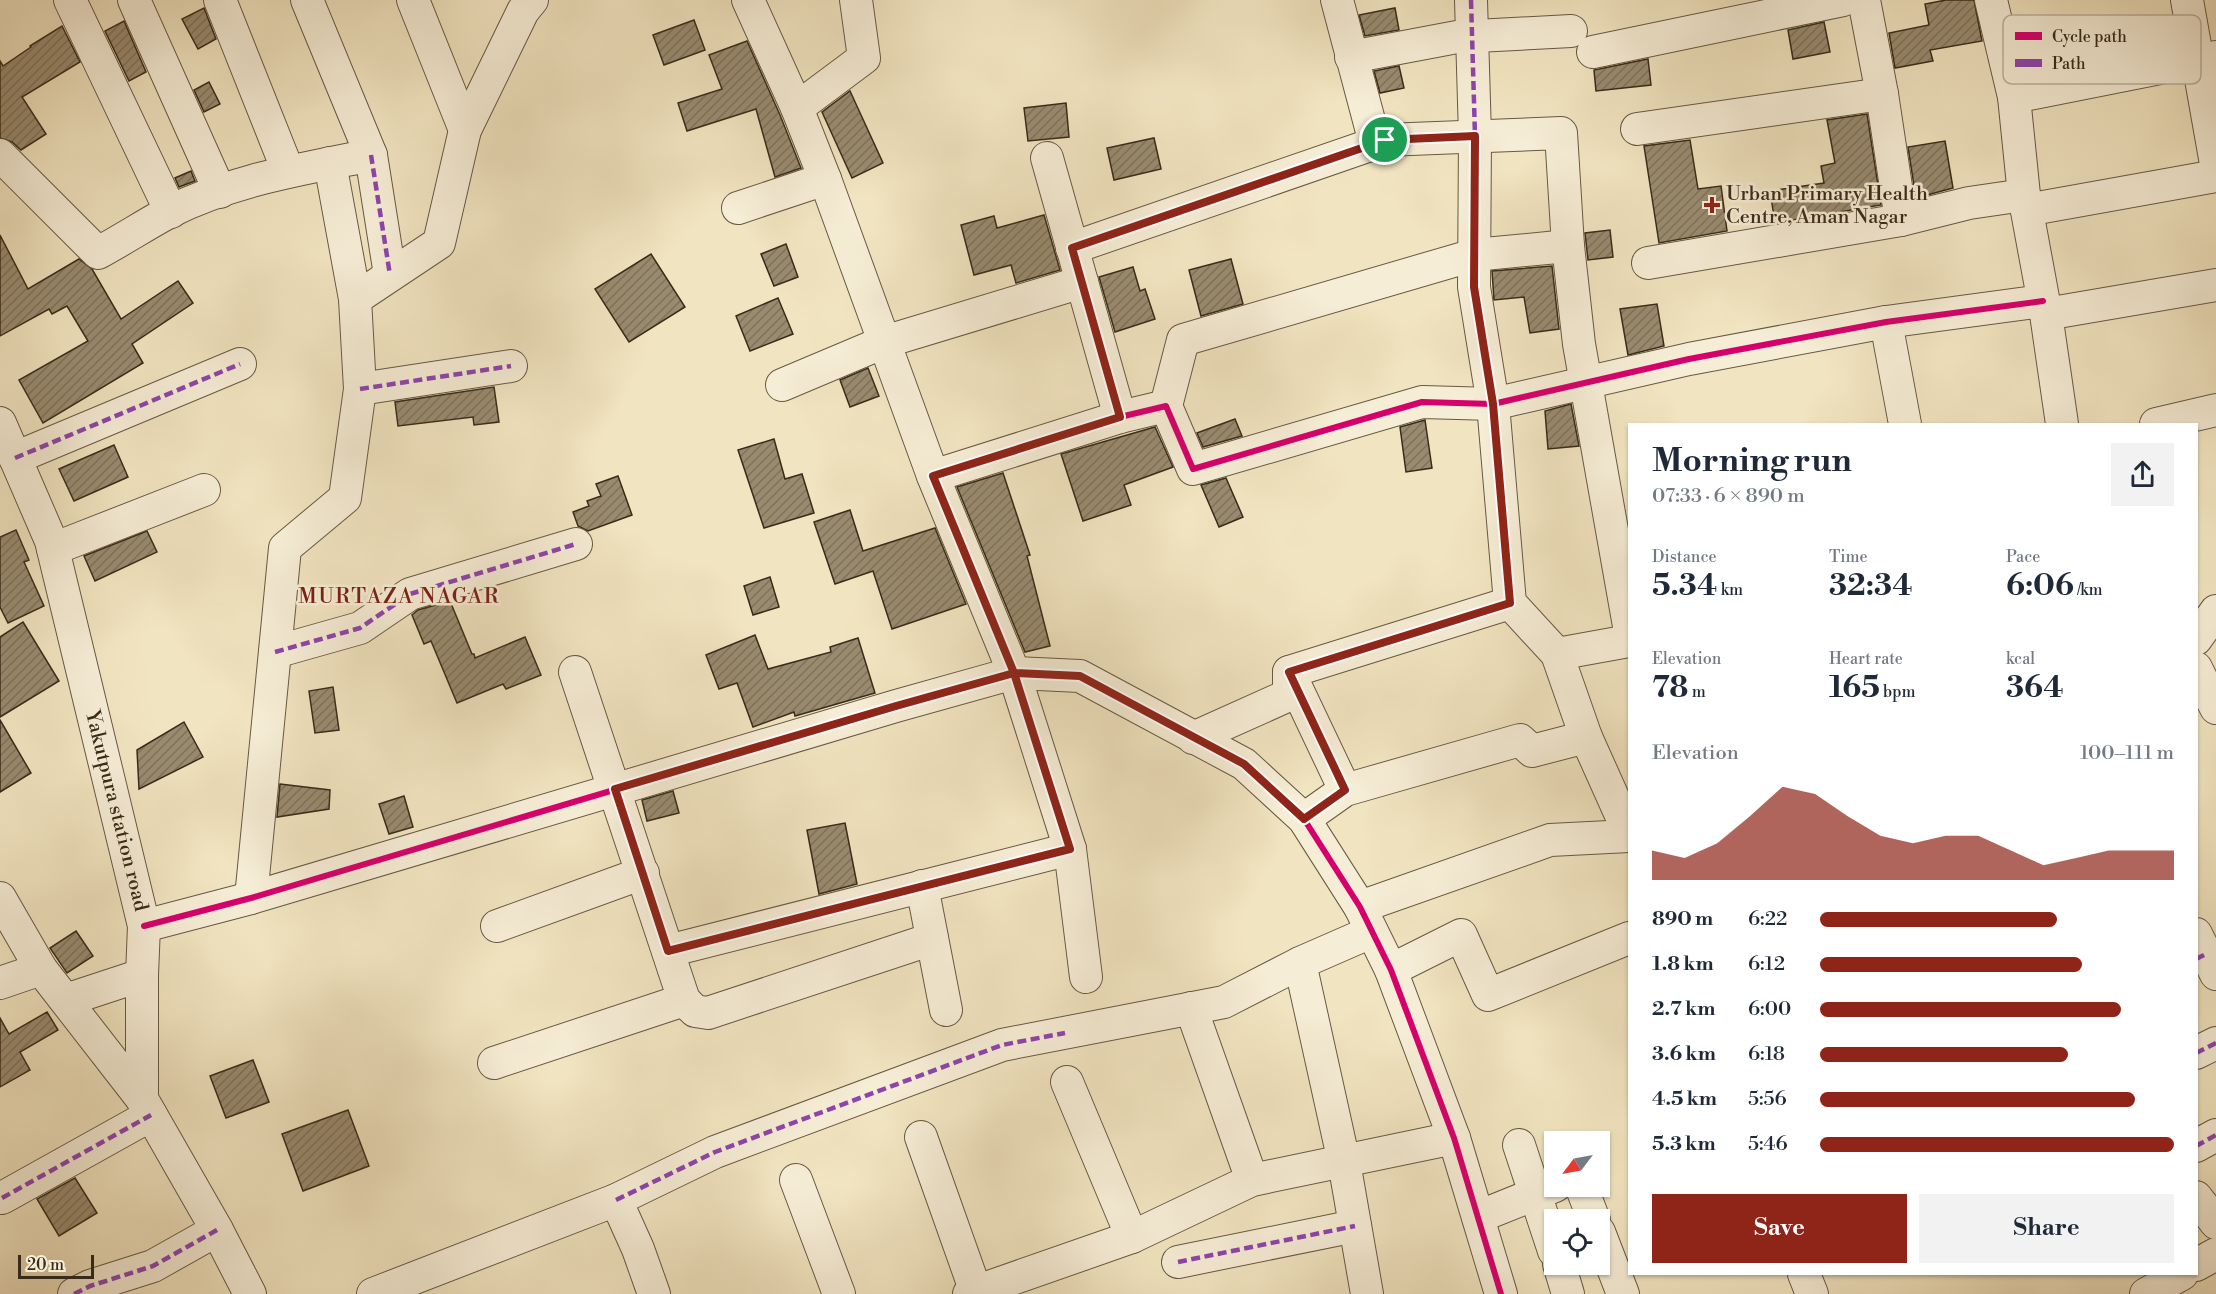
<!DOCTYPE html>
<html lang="en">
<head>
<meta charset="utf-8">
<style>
	body { margin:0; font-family:"Libre Bodoni",serif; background:#f2f2f3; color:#1f2937; height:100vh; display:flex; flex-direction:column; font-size:22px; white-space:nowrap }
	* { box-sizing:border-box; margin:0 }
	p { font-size:20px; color:#747a83 }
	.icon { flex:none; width:33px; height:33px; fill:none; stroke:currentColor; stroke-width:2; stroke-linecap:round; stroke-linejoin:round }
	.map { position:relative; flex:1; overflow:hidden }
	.details { position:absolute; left:1628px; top:423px; width:570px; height:852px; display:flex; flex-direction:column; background:#fff; border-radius:0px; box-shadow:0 2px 4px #0004 }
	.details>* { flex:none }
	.needle { width:39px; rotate:238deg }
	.buttons { position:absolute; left:1544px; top:1131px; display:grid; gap:12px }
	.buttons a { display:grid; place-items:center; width:66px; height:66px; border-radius:0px; background:#fff; box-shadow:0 2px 4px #0004; font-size:30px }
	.scale { position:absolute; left:18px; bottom:15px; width:76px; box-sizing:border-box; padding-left:6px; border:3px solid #392b19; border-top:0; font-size:16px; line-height:21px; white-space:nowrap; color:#392b19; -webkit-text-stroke:4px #f6edd6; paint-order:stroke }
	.pin { position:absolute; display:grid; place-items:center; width:51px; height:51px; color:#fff; margin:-26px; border:3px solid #fff; border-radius:50%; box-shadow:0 2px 6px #0007 }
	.round { display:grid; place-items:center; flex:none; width:63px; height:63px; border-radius:0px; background:#f2f2f3 }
	.headline { display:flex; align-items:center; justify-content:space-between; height:102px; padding:0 24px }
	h1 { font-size:33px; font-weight:700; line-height:45px }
	.figures { display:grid; grid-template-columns:repeat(3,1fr); gap:9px; height:102px; padding:6px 24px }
	.figures div { display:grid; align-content:center }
	.figures b { font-size:30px; font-weight:700 }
	.figures small { font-size:16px; font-weight:400 }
	.figures p { font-size:16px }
	.chart { height:168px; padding:12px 24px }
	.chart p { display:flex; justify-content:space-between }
	.chart svg { width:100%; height:108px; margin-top:6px; fill:#8f2418; opacity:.7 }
	.primary-button { display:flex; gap:12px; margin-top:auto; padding:12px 24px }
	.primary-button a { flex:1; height:69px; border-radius:0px; background:#8f2418; color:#fff; font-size:24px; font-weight:700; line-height:69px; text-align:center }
	.primary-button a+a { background:#f2f2f3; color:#1f2937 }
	ul { padding:0 24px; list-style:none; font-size:20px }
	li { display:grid; grid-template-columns:96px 72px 1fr; align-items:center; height:45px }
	li i { height:15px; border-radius:8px; background:#8f2418 }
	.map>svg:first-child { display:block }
	.building { fill:url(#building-hatch); stroke:#392b19; stroke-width:1.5 }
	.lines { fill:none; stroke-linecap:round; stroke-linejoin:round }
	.minor-casing { stroke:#675943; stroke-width:34 }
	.minor { stroke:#f6edd6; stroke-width:32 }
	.quiet { stroke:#8e44ad; stroke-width:4.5; stroke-dasharray:9 4.5; stroke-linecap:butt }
	.cycleway-casing { stroke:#f6edd6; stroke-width:10 }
	.cycleway { stroke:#d6006c; stroke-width:6 }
	.route-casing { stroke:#fff; stroke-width:12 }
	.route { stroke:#8f2418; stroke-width:8 }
	.poi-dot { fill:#8f2418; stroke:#f6edd6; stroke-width:2 }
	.labels { text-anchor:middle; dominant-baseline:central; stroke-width:5; stroke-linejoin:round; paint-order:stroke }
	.poi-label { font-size:20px; fill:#392b19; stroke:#f6edd6; text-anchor:start }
	.street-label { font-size:20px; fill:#392b19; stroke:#f6edd6 }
	.neighbourhood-label { font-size:21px; letter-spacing:1.5px; fill:#7a1f14; stroke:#f6edd6 }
	.key { fill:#f6edd6; stroke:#bdb39d; stroke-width:1.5 }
	.key-label { font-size:16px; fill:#392b19 }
</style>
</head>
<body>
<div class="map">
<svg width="2216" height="1294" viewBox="0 0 2216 1294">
	<defs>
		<pattern id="building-hatch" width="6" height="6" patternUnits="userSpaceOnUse" patternTransform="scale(1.5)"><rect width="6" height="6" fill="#998b70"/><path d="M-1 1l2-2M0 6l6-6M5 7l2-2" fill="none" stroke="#7e725b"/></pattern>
	</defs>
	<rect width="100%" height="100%" fill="#f1e4c0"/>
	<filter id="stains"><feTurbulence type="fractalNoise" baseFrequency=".00333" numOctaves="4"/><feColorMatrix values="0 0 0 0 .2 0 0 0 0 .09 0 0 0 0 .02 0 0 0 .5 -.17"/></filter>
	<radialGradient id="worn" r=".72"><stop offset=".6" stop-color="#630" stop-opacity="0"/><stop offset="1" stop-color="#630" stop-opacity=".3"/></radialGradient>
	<!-- building -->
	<g class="building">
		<path d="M1946,0H1974L1982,41L1930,50L1933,61L1895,68L1889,33L1929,25L1925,4Z"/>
		<path d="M204,8L216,39L198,49L182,19Z"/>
		<path d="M1395,8L1399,30L1365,36L1359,15Z"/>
		<path d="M694,20L705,50L664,65L653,35Z"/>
		<path d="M124,21L146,72L129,81L105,31Z"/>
		<path d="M1824,22L1830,52L1793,59L1788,30Z"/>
		<path d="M62,26L80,62L22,97L46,134L21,150L12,142L0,138V61L3,66L31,47L30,46Z"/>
		<path d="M747,41L780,115L801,168L775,177L756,109L687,131L678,103L722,89L709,55Z"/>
		<path d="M1648,59L1651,85L1596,91L1594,70Z"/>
		<path d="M1399,66L1404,88L1380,93L1374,71Z"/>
		<path d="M209,82L220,104L204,112L194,90Z"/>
		<path d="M850,91L883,163L852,178L822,112Z"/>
		<path d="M1066,103L1069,137L1028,141L1024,108Z"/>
		<path d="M1867,114L1881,205L1775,223L1770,191L1824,183L1821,166L1835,163L1827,120Z"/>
		<path d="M1154,138L1161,169L1114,180L1107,148Z"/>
		<path d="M1690,140L1698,189L1721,186L1727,231L1659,243L1644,146Z"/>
		<path d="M1945,141L1953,188L1916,198L1908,147Z"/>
		<path d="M191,171L195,181L179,187L175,178Z"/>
		<path d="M1044,215L1060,270L1016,283L1011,265L974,275L961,225L994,216L997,228Z"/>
		<path d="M1610,230L1613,257L1588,260L1585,233Z"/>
		<path d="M0,235L28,289L79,259L92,269L121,319L178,281L193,303L132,344L143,363L43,423L19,380L88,341L67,306L52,314L49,309L0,336Z"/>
		<path d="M786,244L798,277L774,286L761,254Z"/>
		<path d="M651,254L685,307L629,342L595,289Z"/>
		<path d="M1231,259L1243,304L1201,316L1189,270Z"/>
		<path d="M1552,266L1559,329L1530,333L1524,297L1494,300L1492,271Z"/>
		<path d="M1133,267L1140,291L1145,289L1155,319L1115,332L1099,277Z"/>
		<path d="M778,298L793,334L750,351L736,316Z"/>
		<path d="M1657,304L1664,346L1628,355L1620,309Z"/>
		<path d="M868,368L879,396L850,407L840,380Z"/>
		<path d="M494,387L499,422L474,425L473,417L398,426L395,402Z"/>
		<path d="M1571,404L1579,446L1548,449L1545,411Z"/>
		<path d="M1235,419L1242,436L1203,447L1197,433Z"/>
		<path d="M1425,420L1432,468L1406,472L1400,427Z"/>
		<path d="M1155,427L1173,467L1124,485L1131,505L1083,521L1061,454Z"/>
		<path d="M774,439L785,479L802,474L814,513L764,528L738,450Z"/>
		<path d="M114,445L128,477L74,501L59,469Z"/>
		<path d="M1003,473L1030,555L1027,556L1050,646L1025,652L957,487Z"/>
		<path d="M618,476L632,515L588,531L578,526L573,512L589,506L587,501L601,496L596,484Z"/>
		<path d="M1226,478L1243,517L1219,527L1201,485Z"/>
		<path d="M850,510L863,551L935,528L966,604L892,629L873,571L835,584L814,522Z"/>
		<path d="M16,530L29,560L24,562L44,606L8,623L0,607V537Z"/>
		<path d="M147,531L157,552L95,581L84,556Z"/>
		<path d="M770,577L779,607L753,615L744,586Z"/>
		<path d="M450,601L472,654H474L475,658L525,637L541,675L506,689L503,684L457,703L431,641L424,644L412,615L418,610Z"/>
		<path d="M23,622L59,681L0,717V637Z"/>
		<path d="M755,635L768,669L831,652L830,647L858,638L875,693L795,716L794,712L753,727L737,683L719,689L706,655Z"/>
		<path d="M333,687L339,730L315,733L309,691Z"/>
		<path d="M0,720L31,773L0,792Z"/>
		<path d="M184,722L203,757L139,789L137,750Z"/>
		<path d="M280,784L330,790L329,809L277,817Z"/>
		<path d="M673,791L679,813L647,821L642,800Z"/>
		<path d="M404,796L413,827L389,834L379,804Z"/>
		<path d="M845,823L857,884L819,894L807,830Z"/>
		<path d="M76,931L93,956L67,973L50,948Z"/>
		<path d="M47,1012L58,1030L20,1052L30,1070L0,1087V1018L9,1034Z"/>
		<path d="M253,1060L269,1102L226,1118L210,1076Z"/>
		<path d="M348,1110L369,1166L303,1191L282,1134Z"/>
		<path d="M75,1178L97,1213L59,1236L37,1199Z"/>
	</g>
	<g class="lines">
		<defs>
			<g id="minor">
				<path d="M70,0L171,212"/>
				<path d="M134,0L220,192"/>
				<path d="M220,0L288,171"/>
				<path d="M307,0L371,155L390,275"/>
				<path d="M413,0L465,130"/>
				<path d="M748,0L797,108L825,179L933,476L1014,673L1070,849L1086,977"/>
				<path d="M1337,0L1375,143"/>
				<path d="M1471,0L1475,136L1474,287L1493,404L1510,603L1557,654L1586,737L1629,833"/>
				<path d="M1864,0L1882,94L1901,220"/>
				<path d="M1991,0L2014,97L2024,195L2046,314L2062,424"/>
				<path d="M2187,0L2216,164"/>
				<path d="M1593,52L1843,0"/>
				<path d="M1351,57L1457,37L1571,31"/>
				<path d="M2014,97L2216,57"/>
				<path d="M797,108L864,58L856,0"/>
				<path d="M1637,129L1882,94"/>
				<path d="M0,155L98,253C122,240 145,225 169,212C232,180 303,169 371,155"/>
				<path d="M1047,158L1120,417"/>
				<path d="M330,163L355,299"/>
				<path d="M738,208L825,179"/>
				<path d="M2027,210L2216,176"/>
				<path d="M1072,248L1385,140L1561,133L1568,246L1579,344L1629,626"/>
				<path d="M1648,263L1901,220L1969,203L2024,195"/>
				<path d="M2046,314L2216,285"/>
				<path d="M1886,322L1905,424"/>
				<path d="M782,385L884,342L1082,282"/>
				<path d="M360,389L511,366"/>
				<path d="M1166,406L1183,340L1474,255L1568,246"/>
				<path d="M0,423L51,541L144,926L142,975V1099L217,1230L250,1294"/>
				<path d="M2156,424L2216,410"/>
				<path d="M15,458L240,364"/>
				<path d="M933,476L1120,417L1166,406L1193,469L1422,402L1493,404L1689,359L1886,322L2043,301"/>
				<path d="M53,549L204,490"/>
				<path d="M2196,639L2216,611"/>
				<path d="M275,652L360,628L410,594L576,544"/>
				<path d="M1557,654L1629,641"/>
				<path d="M2196,668L2216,708"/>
				<path d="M575,672L684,1000"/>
				<path d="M1289,672L1345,790"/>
				<path d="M1193,738L1289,695V672L1510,603"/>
				<path d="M1304,819L1345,790L1520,740L1532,751L1586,737"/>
				<path d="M922,886L946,1010"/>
				<path d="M0,898L41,969L142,1099"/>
				<path d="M251,898L285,548L345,498L360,389L355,299L439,243L465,130L523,11L532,0"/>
				<path d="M1360,907L1550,840L1629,836"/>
				<path d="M144,926L251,898L896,706L1014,673L1080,676L1244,764L1304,819L1360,907L1391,970L1454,1138L1501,1294"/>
				<path d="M497,926L643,873"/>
				<path d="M2196,934L2216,974"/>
				<path d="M668,951L1070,849"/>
				<path d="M1300,963L1344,1162L1367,1294"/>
				<path d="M1391,970L1461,935L1488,995L1629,938"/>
				<path d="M0,983L41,969"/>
				<path d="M66,1000L142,975"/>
				<path d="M1191,1008L1252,1180"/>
				<path d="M2196,1053L2216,1043"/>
				<path d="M494,1063L684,1000L695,1011L708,1013L932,939"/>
				<path d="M1067,1082L1132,1237"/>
				<path d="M921,1137L976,1292"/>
				<path d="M1519,1145L1554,1251"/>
				<path d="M2196,1146L2216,1135"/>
				<path d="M796,1180L839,1294"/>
				<path d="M1581,1186L1594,1220"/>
				<path d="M2196,1197L2216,1223"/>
				<path d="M2,1198L151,1115"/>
				<path d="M616,1200L638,1249L654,1294"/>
				<path d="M1478,1217L1555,1186"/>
				<path d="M1599,1232L1623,1294"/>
				<path d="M1178,1262L1355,1226"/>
				<path d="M1559,1264L1568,1294"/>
				<path d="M2196,1265L2216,1254"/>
				<path d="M1804,1274L1812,1294"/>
				<path d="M74,1294L90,1286L153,1266L217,1230"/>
				<path d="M373,1294L616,1200L715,1152L1002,1045L1224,1002L1300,963L1371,932"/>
				<path d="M969,1294L1132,1237L1252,1180L1454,1138"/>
				<path d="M2146,1294L2182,1274"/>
			</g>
		</defs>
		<!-- minor casing -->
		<use href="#minor" class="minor-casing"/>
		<!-- minor -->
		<use href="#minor" class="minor"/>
		<!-- quiet -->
		<g class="quiet">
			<path d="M1471,0L1475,136L1474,287L1493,404"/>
			<path d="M371,155L390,275"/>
			<path d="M360,389L511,366"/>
			<path d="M15,458L240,364"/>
			<path d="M275,652L360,628L410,594L576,544"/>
			<path d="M2196,959L2206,954"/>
			<path d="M2196,1053L2216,1043"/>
			<path d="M2196,1146L2216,1135"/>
			<path d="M2,1198L151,1115"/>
			<path d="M616,1200L715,1152L1002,1045L1065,1033"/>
			<path d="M1178,1262L1355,1226"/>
			<path d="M74,1294L90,1286L153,1266L217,1230"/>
		</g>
		<defs>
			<g id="cycleway">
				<path d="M933,476L1120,417L1166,406L1193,469L1422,402L1493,404L1689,359L1886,322L2043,301"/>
				<path d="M144,926L251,898L896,706L1014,673L1080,676L1244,764L1304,819L1360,907L1391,970L1454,1138L1501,1294"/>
			</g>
		</defs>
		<!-- cycleway casing -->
		<use href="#cycleway" class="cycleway-casing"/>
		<!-- cycleway -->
		<use href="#cycleway" class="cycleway"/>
	</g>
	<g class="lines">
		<defs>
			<path id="route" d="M1385,140L1072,248L1120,417L933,476L1014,673L896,706L615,789L668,951L1070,849L1014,673L1080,676L1244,764L1304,819L1345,790L1289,672L1510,603L1493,404L1474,287L1475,136L1385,140"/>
		</defs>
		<!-- route casing -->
		<use href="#route" class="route-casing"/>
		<!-- route -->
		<use href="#route" class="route"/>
	</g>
	<!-- markers -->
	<path class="poi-dot" d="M1709 196h6v6h6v6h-6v6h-6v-6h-6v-6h6z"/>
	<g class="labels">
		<!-- poi labels -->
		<g class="poi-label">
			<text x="1726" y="194">Urban Primary Health<tspan x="1726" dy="23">Centre, Aman Nagar</tspan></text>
		</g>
		<!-- street labels -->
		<g class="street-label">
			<text transform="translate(116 811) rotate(76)">Yakutpura station road</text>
		</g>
		<!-- neighbourhood labels -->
		<g class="neighbourhood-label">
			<text x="399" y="597">MURTAZA NAGAR</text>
		</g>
	</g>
	<!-- legend -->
	<rect x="2003" y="15" width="198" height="69" rx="9" class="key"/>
	<rect x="2015" y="32" width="27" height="8" fill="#d6006c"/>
	<rect x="2015" y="59" width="27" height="8" fill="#8e44ad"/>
	<g class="key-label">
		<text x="2052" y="42">Cycle path</text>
		<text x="2052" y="69">Path</text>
	</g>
	<rect width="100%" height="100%" filter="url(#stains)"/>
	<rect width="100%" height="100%" fill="url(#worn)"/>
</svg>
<div class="buttons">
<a><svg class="needle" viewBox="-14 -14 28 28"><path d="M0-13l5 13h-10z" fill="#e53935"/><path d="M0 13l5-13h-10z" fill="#747a83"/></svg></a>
<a><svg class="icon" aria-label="locate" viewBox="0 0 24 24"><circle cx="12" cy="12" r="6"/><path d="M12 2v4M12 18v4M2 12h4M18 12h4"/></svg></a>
</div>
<div class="scale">20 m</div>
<div class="pin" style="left:1385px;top:140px;background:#1e9e55"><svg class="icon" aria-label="arrive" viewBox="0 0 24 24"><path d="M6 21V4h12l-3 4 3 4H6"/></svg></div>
<section class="details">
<div class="headline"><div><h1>Morning run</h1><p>07:33 · 6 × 890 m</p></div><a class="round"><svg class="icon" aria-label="share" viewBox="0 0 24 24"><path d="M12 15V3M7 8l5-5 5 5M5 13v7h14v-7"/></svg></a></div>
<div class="figures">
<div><p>Distance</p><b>5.34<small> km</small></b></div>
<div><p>Time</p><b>32:34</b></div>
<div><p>Pace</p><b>6:06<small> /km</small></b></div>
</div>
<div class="figures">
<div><p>Elevation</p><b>78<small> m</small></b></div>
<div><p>Heart rate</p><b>165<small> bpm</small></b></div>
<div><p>kcal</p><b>364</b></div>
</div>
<div class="chart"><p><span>Elevation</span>100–111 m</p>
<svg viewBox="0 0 160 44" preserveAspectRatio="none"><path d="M0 44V32L10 35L20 29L30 18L40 6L50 9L60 18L70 26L80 29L90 26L100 26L110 32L120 38L130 35L140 32L150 32L160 32V44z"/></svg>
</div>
<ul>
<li><b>890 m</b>6:22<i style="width:67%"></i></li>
<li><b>1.8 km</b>6:12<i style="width:74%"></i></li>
<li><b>2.7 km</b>6:00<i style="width:85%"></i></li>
<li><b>3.6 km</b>6:18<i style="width:70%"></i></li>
<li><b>4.5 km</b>5:56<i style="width:89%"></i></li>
<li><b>5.3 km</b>5:46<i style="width:100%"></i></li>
</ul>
<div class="primary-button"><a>Save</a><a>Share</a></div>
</section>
</div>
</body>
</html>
